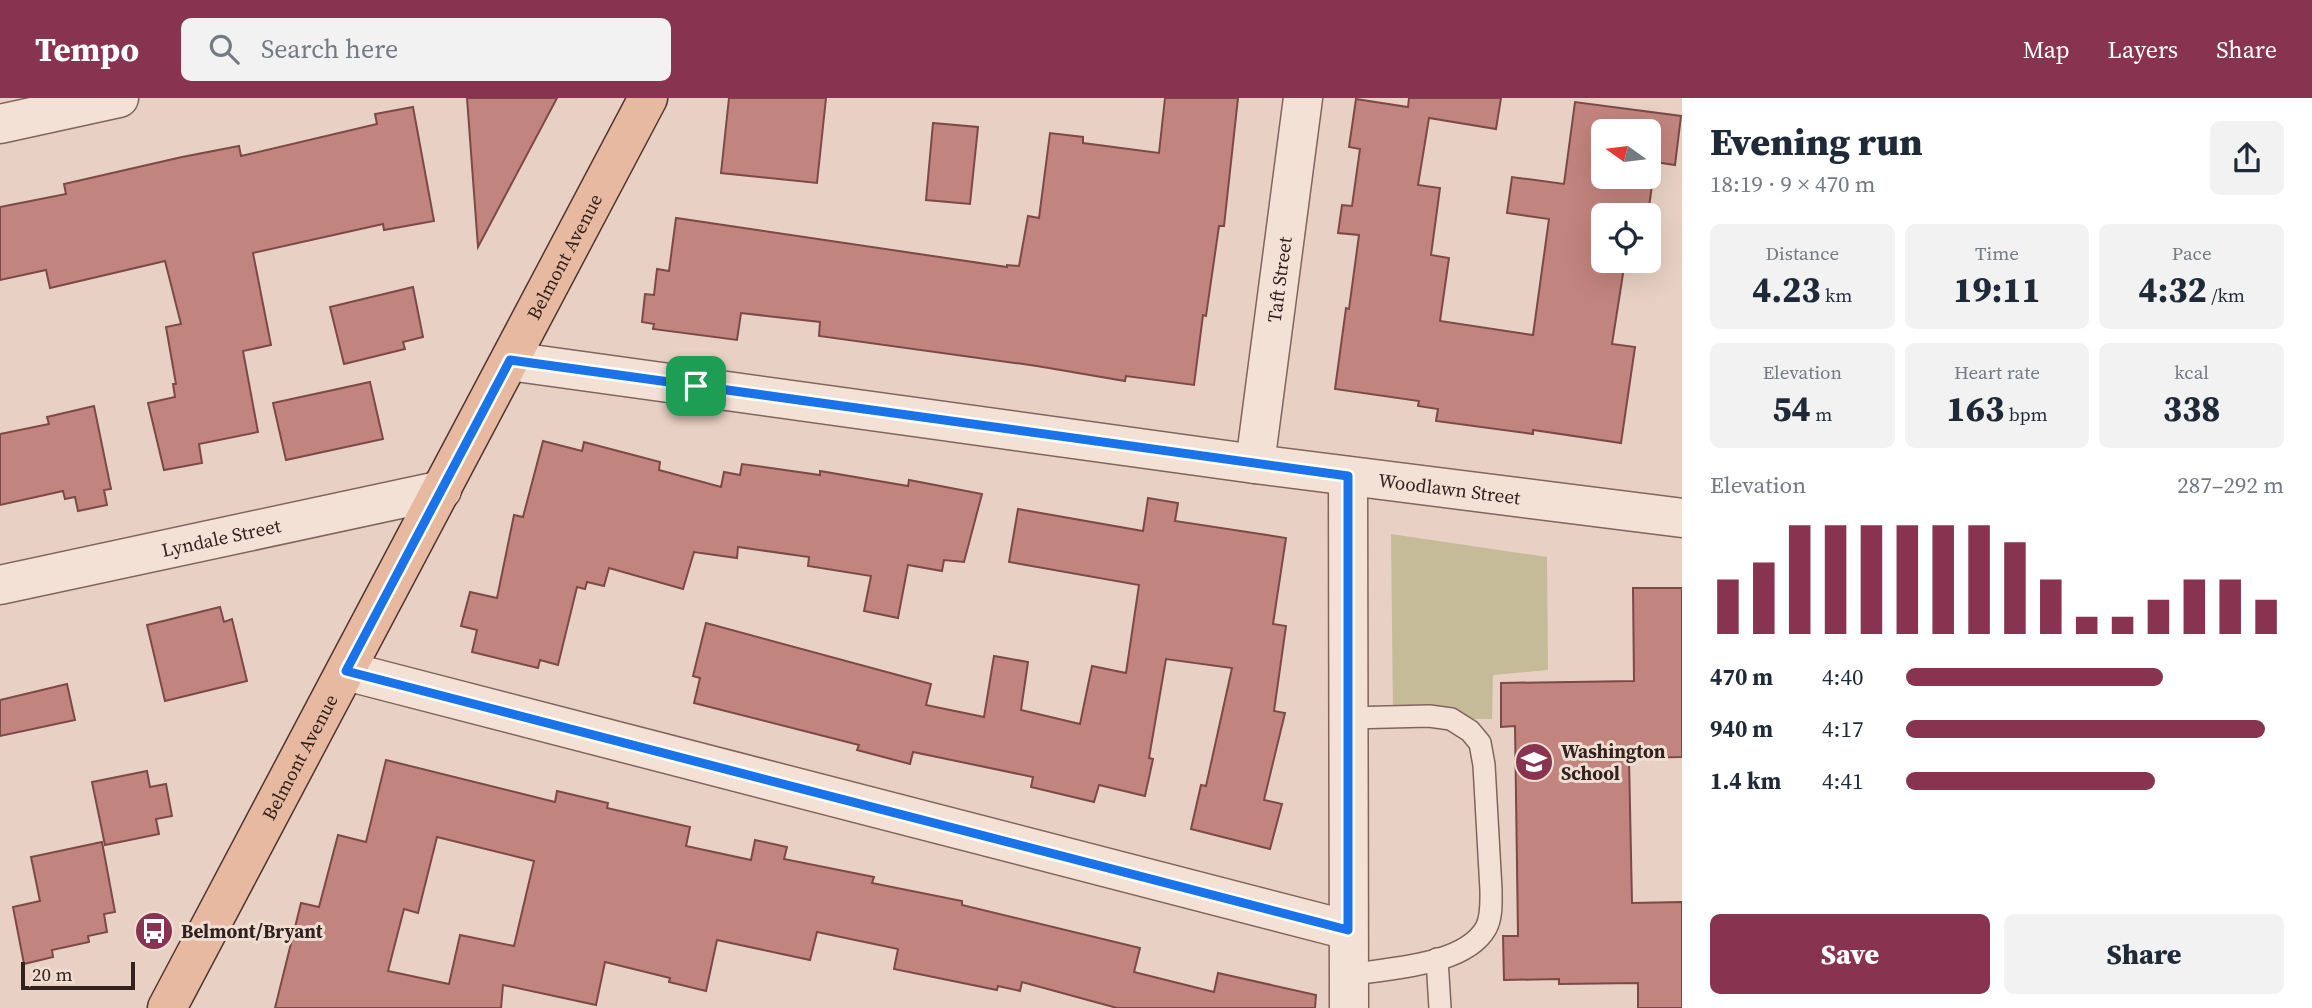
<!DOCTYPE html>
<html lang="en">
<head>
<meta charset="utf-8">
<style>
	body { margin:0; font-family:"Source Serif 4",serif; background:#f2f2f3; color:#1f2937; height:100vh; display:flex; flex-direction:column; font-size:26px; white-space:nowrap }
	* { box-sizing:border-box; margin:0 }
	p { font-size:23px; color:#747a83 }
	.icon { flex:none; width:38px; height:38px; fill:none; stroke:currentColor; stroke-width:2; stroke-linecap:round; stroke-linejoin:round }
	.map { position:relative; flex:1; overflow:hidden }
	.side { display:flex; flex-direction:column; background:#fff; width:630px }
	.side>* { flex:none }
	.needle { width:46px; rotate:284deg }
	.fabs { position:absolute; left:1591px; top:21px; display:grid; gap:14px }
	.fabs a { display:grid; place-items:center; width:70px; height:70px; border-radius:10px; background:#fff; box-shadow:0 7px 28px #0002; font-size:35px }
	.scale { position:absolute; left:21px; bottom:18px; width:114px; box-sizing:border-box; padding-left:7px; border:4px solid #32221f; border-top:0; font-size:19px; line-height:24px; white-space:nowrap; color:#32221f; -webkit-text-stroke:5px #f0ded3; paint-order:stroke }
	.pin { position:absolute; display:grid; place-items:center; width:60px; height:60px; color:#fff; margin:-30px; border-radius:14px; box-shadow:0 4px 10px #0006 }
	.round { display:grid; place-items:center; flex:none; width:74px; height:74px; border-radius:10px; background:#f2f2f3 }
	.head { display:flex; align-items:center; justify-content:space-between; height:119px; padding:0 28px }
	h1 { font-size:38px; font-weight:800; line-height:52px }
	.figures { display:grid; grid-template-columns:repeat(3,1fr); gap:10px; height:119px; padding:7px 28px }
	.figures div { display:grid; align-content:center; border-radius:10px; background:#f2f2f3; text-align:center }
	.figures b { font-size:35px; font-weight:800 }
	.figures small { font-size:19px; font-weight:400 }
	.figures p { font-size:19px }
	.chart { height:196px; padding:14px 28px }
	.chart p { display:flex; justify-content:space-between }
	.chart svg { width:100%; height:126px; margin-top:7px; stroke:#883451; stroke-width:6 }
	.cta { display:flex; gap:14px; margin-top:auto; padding:14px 28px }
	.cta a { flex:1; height:80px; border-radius:10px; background:#883451; color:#fff; font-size:28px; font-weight:800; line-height:80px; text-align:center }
	.cta a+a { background:#f2f2f3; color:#1f2937 }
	ul { padding:0 28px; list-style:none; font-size:23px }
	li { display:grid; grid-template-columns:112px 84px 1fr; align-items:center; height:52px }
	li i { height:18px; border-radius:9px; background:#883451 }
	header { display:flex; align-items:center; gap:42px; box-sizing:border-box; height:98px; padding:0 35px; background:#883451; color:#fff }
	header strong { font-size:33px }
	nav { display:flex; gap:38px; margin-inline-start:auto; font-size:24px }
	.search { width:490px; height:63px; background:#f2f2f3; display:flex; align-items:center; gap:18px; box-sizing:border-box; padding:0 24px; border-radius:10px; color:#747a83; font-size:26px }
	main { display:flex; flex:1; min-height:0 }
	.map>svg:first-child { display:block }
	.green { fill:#c5bb99 }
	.building { fill:#c2847e; stroke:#7c4946; stroke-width:2; fill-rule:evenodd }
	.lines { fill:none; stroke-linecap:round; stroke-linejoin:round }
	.lane-casing { stroke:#80645d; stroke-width:24 }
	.street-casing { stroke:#80645d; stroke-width:41 }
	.primary-casing { stroke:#4f3430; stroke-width:41 }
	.lane { stroke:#f4e1d6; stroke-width:21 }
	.street { stroke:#f4e1d6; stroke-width:38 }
	.primary { stroke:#e7b9a0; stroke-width:38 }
	.route-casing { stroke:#fff; stroke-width:14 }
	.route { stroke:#1a73e8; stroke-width:9 }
	.labels { text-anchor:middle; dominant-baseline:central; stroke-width:6; stroke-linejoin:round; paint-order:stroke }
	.street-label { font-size:19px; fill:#32221f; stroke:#f0ded3 }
	.poi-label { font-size:19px; font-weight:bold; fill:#32221f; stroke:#f0ded3; text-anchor:start }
</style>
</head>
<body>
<header>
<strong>Tempo</strong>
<div class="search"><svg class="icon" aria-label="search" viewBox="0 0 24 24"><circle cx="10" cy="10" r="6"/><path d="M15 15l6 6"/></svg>Search here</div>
<nav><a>Map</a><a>Layers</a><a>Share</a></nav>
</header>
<main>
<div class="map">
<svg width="1682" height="910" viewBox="0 0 1682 910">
	<rect width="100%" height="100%" fill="#e8d1c4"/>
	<!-- green -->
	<path class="green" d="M1391,436L1547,459L1548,572L1493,577L1492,621H1393Z"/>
	<!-- building -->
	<g class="building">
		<path d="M467,0H557L478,149Z"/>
		<path d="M729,0H826L817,85L721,75Z"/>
		<path d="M1165,0H1238L1224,128H1219L1206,218L1203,217L1194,287L1126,278L1125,283L1037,268L819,238L820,224L741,215L737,242L653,231L654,226L642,224L645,196L654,197L657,171L669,173L676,120L1007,169V167L1019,168L1028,118L1039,120L1050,35L1083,39V45L1159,55Z"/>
		<path d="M1409,0H1501L1496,31L1429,20L1418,87L1440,90L1431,157L1449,160L1440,223L1533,237L1549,121L1507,115L1512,79L1564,86L1575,4L1681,18L1675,67L1655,64L1648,117H1603V163H1625L1612,246L1635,249L1621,345L1533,332V336L1436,323L1438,311L1418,308L1419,303L1335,291L1346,210L1349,211L1359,137L1338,135L1342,107L1352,108L1360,51L1349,49L1356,1L1408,9ZM1603,33H1648V79H1603Z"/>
		<path d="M413,9L434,123L384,132L383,126L253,155L271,247L243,253L258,334L199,346L202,365L164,372L148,305L175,299L173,286H176L166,229L181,226L165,163L50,190L46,172L0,182V109L66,96L64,86L182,59L239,48L241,58L377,26L375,16Z"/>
		<path d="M933,25L978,29L970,106L926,102Z"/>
		<path d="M413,189L423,239L403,244L405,251L344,266L330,209Z"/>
		<path d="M370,284L383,341L286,362L273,305Z"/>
		<path d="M94,308L111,391L104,392L107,407L78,413L75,399L65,401L63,393L0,407V336L49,326L47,319Z"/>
		<path d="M543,343L582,353L584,344L660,364L659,372L721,389L724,374L740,377L742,366L820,377V373L908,388L909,382L982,396L964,464L944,462L942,473L908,467L898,520L864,513L871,478L808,468L809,459L738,449L737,460L694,454L683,491L609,470L604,488L587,484L585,491L577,489L558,567L540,562L538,570L472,554L477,532L461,528L470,494L497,500L514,417L523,419Z"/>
		<path d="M1148,400L1178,405L1175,423L1286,440L1273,526L1286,528L1274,613L1285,615L1264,702L1282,706L1270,751L1191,731L1201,687L1206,688L1232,570L1166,561L1149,660L1153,661L1145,698L1099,687L1094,704L1031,689L1033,679L913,654L910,666L857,652L859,647L694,605L700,580L693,578L706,525L931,586L926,607L984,619L994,558L1028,564L1021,612L1080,626L1092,568L1126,575L1139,487L1009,464L1018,411L1143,433Z"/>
		<path d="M1633,490H1682V659L1629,660L1632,805L1682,804V910H1638V885L1559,886V881L1504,882L1503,838H1518L1515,628L1501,629V585L1634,583Z"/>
		<path d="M220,509L224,524L232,521L247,583L165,603L147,527Z"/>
		<path d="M67,586L75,622L0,638V602Z"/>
		<path d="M386,662L555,704L557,693L608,705L607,710L690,729L686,748L751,762L755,742L787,749L784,761L874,779L872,785L962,803V807L1140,850L1134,874L1214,894L1218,875L1316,897L1315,910H1117L1022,884L1020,893L998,888L997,892L894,871L898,851L817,834L810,862L717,842L706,893L669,884L670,880L605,864L596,907L503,887L501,910H275L301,805L319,809L338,737L366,744ZM437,739L534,763L514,848L460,837L449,886L388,873L404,811L418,815Z"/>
		<path d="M147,673L150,689L166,686L172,718L156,721L159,736L105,747L92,684Z"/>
		<path d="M102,744L115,814L104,816L107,834L88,838L89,844L52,852L53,859L24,866L13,809L40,803L31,759Z"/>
	</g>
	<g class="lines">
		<defs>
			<g id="lane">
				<path d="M1348,620L1429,618L1451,621L1470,633L1480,645L1484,667L1491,792C1491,804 1492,819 1486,830C1465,868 1388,870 1349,877"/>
				<path d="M1437,861L1440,910"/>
			</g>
			<g id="street">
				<path d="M0,26L119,0"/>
				<path id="s1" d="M510,263L1255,366L1682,420"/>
				<path id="s2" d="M1255,366L1303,0"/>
				<path d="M1348,378L1349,910"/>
				<path id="s3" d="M0,487L442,392"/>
				<path d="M346,573L1348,832"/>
			</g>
			<g id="primary">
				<path id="s4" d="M167,910L648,0"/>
			</g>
		</defs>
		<!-- lane casing -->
		<use href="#lane" class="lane-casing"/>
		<!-- street casing -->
		<use href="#street" class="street-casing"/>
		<!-- primary casing -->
		<use href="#primary" class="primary-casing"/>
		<!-- lane -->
		<use href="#lane" class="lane"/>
		<!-- street -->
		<use href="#street" class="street"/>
		<!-- primary -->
		<use href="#primary" class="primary"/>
	</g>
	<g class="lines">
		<defs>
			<path id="route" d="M510,262L1348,378V832L346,573Z"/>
		</defs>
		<!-- route casing -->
		<use href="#route" class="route-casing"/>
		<!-- route -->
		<use href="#route" class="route"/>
	</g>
	<!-- icons -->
	<defs>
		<symbol id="school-disc" viewBox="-11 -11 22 22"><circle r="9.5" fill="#883451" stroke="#f0ded3"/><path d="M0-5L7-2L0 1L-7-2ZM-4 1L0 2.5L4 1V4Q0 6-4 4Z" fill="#fff"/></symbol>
		<symbol id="bus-disc" viewBox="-11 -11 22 22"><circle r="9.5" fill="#883451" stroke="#f0ded3"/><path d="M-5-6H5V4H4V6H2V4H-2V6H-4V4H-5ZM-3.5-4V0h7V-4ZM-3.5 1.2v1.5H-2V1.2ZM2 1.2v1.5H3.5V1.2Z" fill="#fff"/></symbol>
	</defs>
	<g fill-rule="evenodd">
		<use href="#school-disc" x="1512" y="642" width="44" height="44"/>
		<use href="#bus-disc" x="132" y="811" width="44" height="44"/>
	</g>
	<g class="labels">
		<!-- street labels -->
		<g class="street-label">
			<text stroke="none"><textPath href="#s4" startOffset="850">Belmont Avenue</textPath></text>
			<text stroke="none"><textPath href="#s2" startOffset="186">Taft Street</textPath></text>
			<text stroke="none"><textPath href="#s1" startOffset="948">Woodlawn Street</textPath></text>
			<text stroke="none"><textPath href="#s3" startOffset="226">Lyndale Street</textPath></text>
			<text stroke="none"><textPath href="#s4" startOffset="284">Belmont Avenue</textPath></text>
		</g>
		<!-- poi labels -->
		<g class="poi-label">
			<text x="1561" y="653">Washington<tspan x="1561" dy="22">School</tspan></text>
			<text x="181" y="833">Belmont/Bryant</text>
		</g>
	</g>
</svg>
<div class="fabs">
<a><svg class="needle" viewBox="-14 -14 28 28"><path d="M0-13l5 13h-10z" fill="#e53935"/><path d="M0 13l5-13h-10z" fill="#747a83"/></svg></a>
<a><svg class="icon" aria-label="locate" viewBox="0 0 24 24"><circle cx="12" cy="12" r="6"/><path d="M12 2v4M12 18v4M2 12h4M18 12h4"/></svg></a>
</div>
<div class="scale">20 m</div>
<div class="pin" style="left:696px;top:288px;background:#1e9e55"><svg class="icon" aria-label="arrive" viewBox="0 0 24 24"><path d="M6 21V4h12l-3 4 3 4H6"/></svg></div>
</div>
<section class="side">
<div class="head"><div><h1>Evening run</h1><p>18:19 · 9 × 470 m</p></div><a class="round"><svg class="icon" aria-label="share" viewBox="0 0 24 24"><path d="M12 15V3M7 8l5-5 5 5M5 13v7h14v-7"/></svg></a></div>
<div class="figures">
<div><p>Distance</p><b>4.23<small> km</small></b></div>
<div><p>Time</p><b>19:11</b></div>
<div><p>Pace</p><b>4:32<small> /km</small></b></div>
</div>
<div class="figures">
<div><p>Elevation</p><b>54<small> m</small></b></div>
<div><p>Heart rate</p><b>163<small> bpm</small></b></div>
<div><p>kcal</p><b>338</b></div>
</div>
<div class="chart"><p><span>Elevation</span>287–292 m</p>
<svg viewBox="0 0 160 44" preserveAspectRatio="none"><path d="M5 44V25M15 44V19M25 44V6M35 44V6M45 44V6M55 44V6M65 44V6M75 44V6M85 44V12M95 44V25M105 44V38M115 44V38M125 44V32M135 44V25M145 44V25M155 44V32"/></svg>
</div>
<ul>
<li><b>470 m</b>4:40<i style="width:68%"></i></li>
<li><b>940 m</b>4:17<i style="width:95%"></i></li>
<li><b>1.4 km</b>4:41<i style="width:66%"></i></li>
</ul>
<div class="cta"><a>Save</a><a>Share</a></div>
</section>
</main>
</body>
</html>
